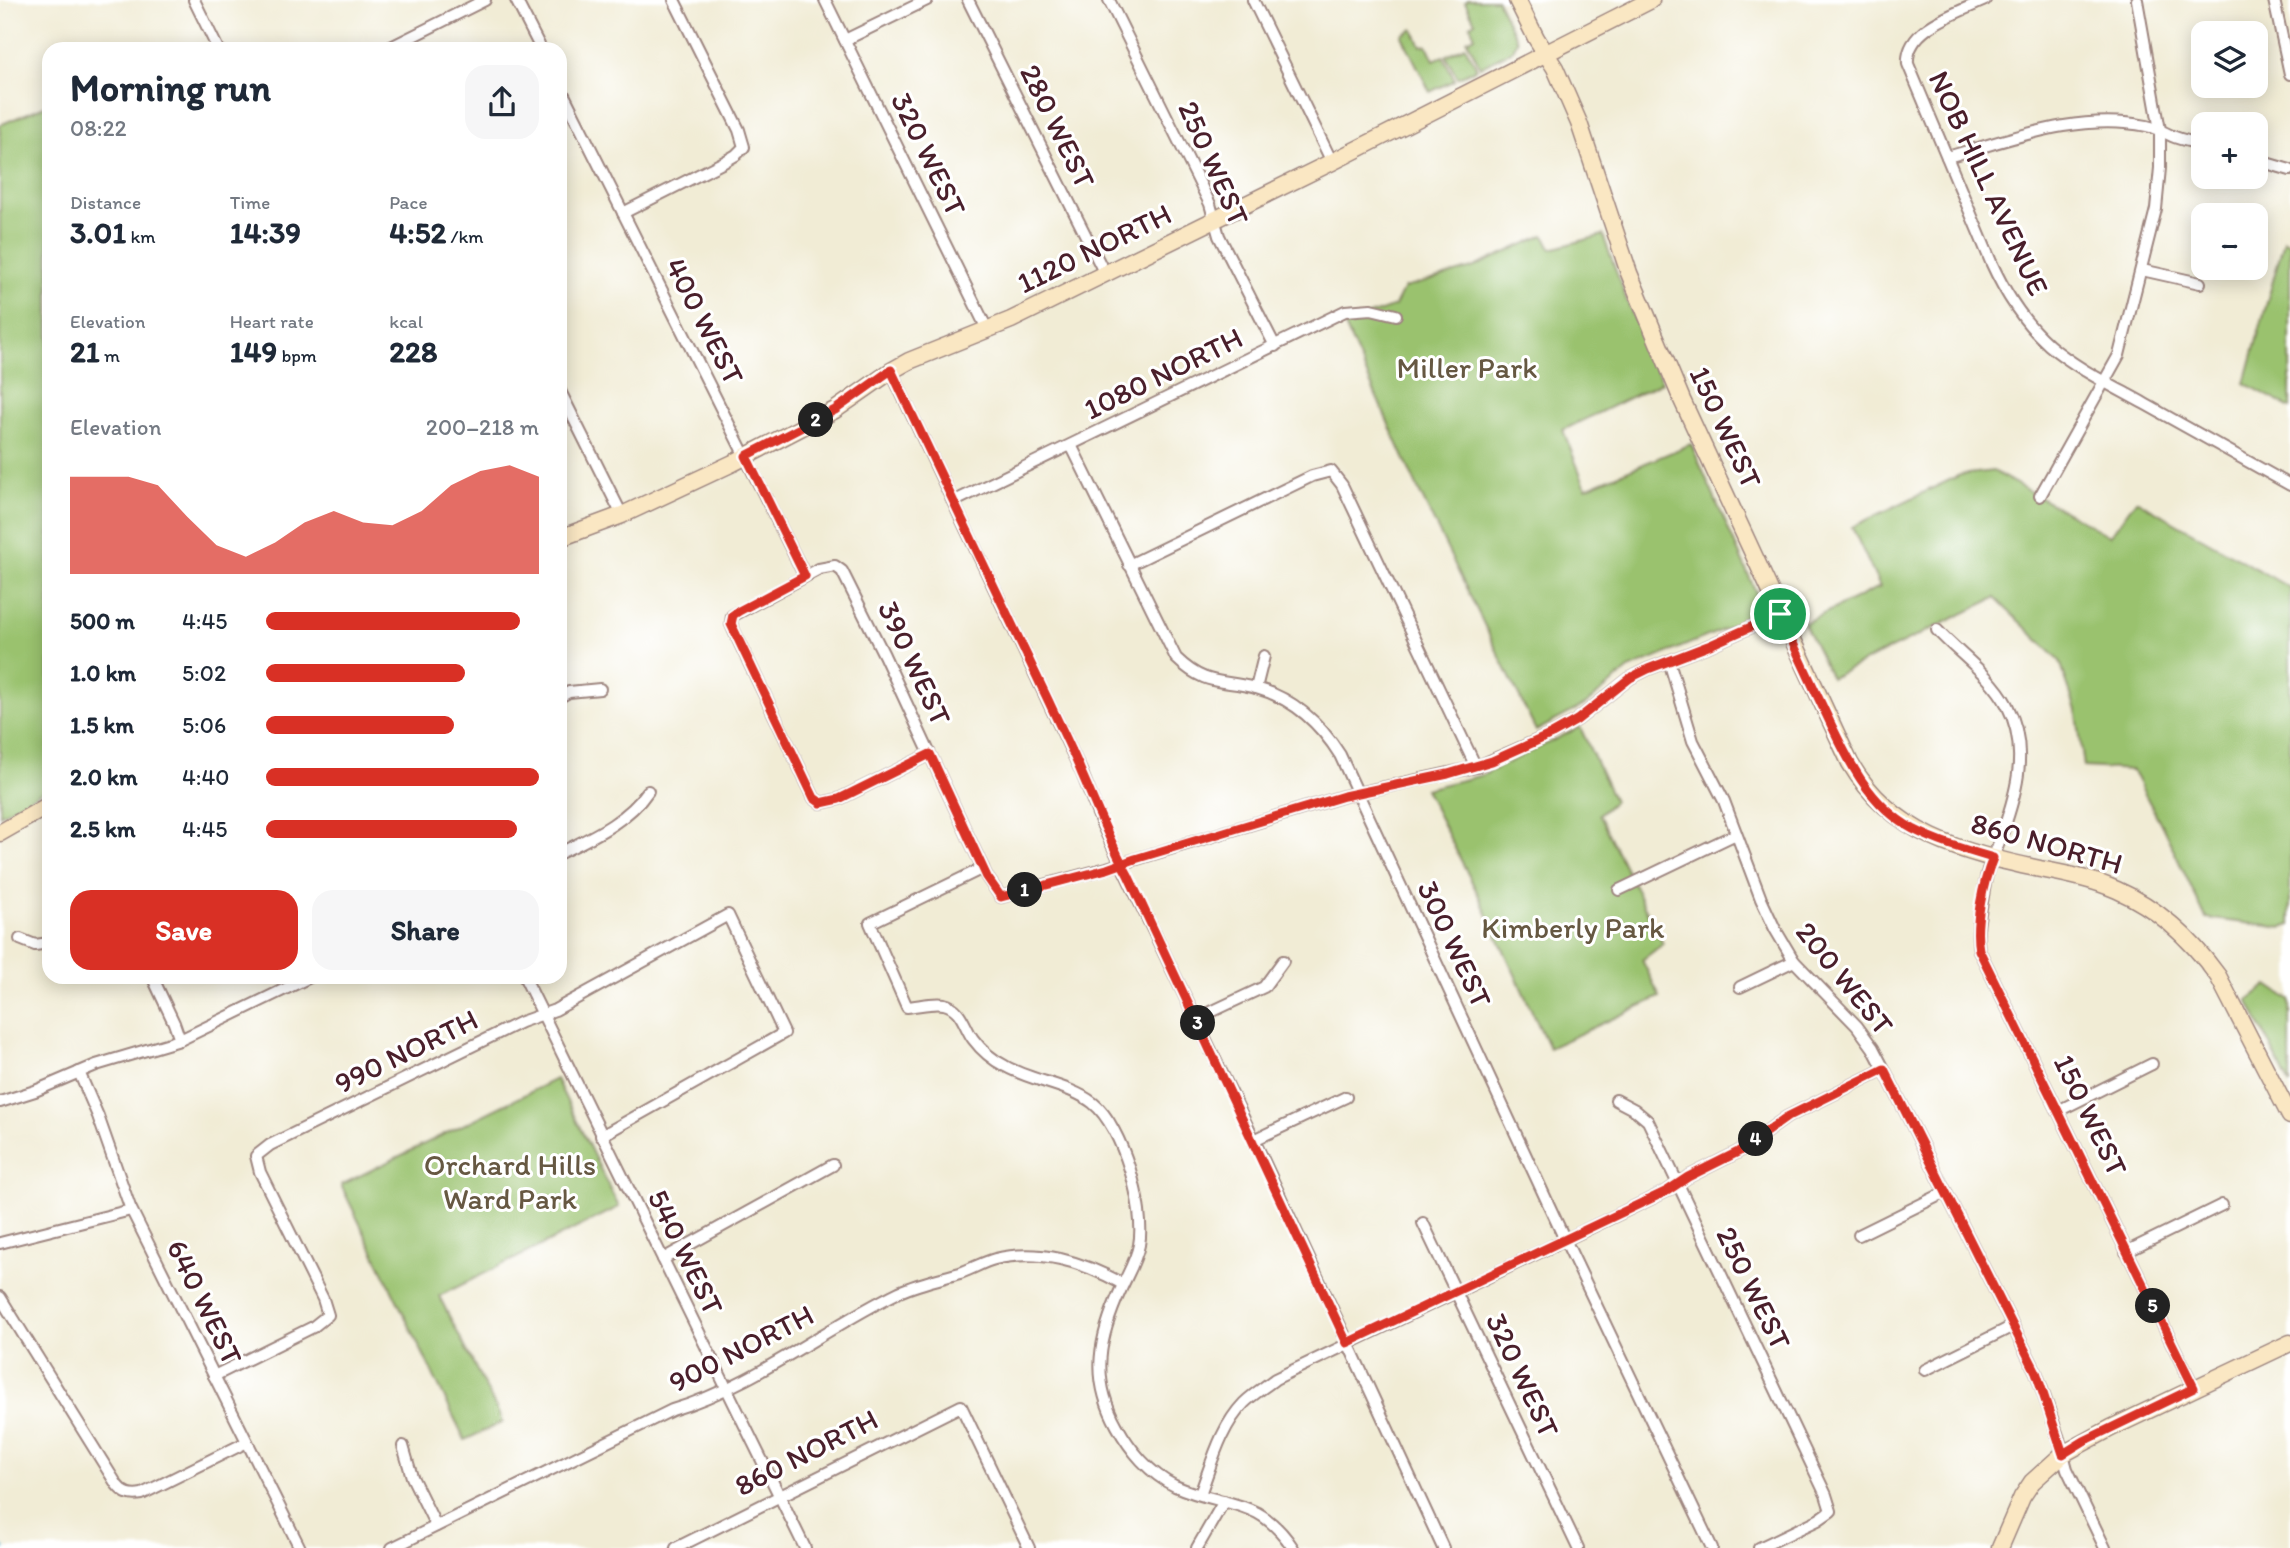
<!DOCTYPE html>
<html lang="en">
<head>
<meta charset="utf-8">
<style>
	body { margin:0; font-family:Itim,sans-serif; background:#f6f6f7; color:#1f2937; height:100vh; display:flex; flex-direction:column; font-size:26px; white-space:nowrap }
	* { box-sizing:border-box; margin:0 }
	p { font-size:23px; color:#747a83 }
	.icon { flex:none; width:38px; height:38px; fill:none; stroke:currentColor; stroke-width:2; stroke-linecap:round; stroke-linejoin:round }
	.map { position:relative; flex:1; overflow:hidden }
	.side { position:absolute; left:42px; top:42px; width:525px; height:942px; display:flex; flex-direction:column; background:#fff; border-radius:21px; box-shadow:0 4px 18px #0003 }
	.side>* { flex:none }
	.buttons { position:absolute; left:2191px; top:21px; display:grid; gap:14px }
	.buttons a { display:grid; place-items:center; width:77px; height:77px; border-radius:14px; background:#fff; box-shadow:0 4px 18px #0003; font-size:35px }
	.pin { position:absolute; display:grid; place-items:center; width:60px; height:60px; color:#fff; margin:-30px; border:4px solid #fff; border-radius:50%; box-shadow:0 2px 7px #0007 }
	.km { position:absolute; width:35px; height:35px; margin:-18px; border-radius:50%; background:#222; color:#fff; font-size:19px; line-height:35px; text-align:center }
	.round { display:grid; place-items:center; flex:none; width:74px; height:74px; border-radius:21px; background:#f6f6f7 }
	.summary { display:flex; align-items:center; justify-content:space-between; height:119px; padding:0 28px }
	h1 { font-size:38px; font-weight:800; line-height:52px }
	.figures { display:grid; grid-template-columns:repeat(3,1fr); gap:10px; height:119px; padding:7px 28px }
	.figures div { display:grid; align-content:center }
	.figures b { font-size:30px; font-weight:800 }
	.figures small { font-size:19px; font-weight:400 }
	.figures p { font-size:19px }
	.chart { height:196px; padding:14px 28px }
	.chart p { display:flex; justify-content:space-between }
	.chart svg { width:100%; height:126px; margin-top:7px; fill:#d93025; opacity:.7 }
	.action { display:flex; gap:14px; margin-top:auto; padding:14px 28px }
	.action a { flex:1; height:80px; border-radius:21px; background:#d93025; color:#fff; font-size:28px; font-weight:800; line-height:80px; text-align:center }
	.action a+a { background:#f6f6f7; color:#1f2937 }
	ul { padding:0 28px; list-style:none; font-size:23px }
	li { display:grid; grid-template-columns:112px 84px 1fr; align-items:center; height:52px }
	li i { height:18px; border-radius:9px; background:#d93025 }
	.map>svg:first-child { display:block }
	.green { fill:#9ac26e; stroke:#72704c; stroke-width:2 }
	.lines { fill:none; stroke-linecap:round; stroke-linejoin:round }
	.stream { stroke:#44acc3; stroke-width:3.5 }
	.street-casing { stroke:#9e8680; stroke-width:14 }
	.secondary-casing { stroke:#9e8680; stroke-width:19 }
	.street { stroke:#fff; stroke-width:10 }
	.secondary { stroke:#fae7c3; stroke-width:16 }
	.route-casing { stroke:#fff; stroke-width:14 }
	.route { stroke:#d93025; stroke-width:9 }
	.labels { text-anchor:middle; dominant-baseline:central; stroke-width:6; stroke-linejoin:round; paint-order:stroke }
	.street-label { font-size:30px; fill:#4a1f2b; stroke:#fff }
	.park-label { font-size:30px; fill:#665842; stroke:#fff }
</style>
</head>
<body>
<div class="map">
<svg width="2290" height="1548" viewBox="0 0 2290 1548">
	<rect width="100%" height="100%" fill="#fff"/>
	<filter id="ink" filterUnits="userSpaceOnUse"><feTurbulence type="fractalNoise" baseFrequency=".0143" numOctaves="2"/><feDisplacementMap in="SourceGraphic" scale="14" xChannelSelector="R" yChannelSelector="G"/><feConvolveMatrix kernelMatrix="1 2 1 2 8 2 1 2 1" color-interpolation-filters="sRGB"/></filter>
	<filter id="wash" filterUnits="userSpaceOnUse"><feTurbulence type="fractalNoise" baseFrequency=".00686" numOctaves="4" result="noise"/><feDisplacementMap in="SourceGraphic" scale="28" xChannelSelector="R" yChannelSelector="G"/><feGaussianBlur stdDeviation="1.57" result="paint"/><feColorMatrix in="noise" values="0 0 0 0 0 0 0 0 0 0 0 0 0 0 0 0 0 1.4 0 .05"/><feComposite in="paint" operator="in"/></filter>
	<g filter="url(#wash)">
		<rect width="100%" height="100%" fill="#f1ecd5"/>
		<!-- green -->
		<g class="green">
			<path d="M1468,0H1497L1517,40L1513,50L1480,67L1467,40L1475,36L1470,25L1475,22L1465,2Z"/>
			<path d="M1413,29L1421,46L1427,45L1434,60L1443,56L1455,80L1430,92L1402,36L1403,34Z"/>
			<path d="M1465,46L1477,68L1458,78L1446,56Z"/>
			<path d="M49,104V787L0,815V125Z"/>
			<path d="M1544,235L1551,249L1603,235L1628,304L1662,382L1563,430L1586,488L1691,444L1759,599L1757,610L1751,618L1629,669L1585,705L1536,731L1417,487L1344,324L1395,306L1404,288L1472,268Z"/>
			<path d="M2284,240L2290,243V408L2245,383Z"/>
			<path d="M1993,471L2110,536L2136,500L2290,588V925L2283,928L2206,918L2162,826L2132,770L2084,767L2077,714L2060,661L1995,598L1831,678L1804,623L1880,587L1852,527L1960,475Z"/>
			<path d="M1580,727L1614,801L1599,815L1663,944L1642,960L1660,997L1549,1048L1476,890L1425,789L1483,775Z"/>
			<path d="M2268,985L2290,1000V1086L2248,1000Z"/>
			<path d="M556,1079L619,1207L439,1296L503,1422L465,1440L341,1185Z"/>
		</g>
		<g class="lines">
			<!-- stream -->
			<path class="stream" d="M0,1545L4,1548"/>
		</g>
	</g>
	<g filter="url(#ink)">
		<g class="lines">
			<defs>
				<g id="street">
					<path d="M194,0L218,49"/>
					<path d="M516,0L541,49"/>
					<path d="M825,0L988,331"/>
					<path d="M968,0L1105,274"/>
					<path d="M1109,0L1210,204L1219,236L1275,346"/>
					<path d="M1253,0L1332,162"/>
					<path d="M1985,0C1958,13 1905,28 1908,64L1991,262C2005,293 2023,322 2049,345C2077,369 2113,386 2145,404C2193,431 2242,458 2290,485"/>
					<path d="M2274,0L2290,74"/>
					<path d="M845,40L927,0"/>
					<path d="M387,49L485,0"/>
					<path d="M560,87L805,576"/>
					<path d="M1947,157C2012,139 2079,112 2147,126C2156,128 2164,132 2172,136C2182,140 2193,142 2203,145"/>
					<path d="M2256,160L2290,170"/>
					<path d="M623,213L724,162L736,155L744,147L739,130L674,0"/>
					<path d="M2142,270L2200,283"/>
					<path d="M891,371L1082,773L1102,824L1254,1140L1443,1548"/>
					<path d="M560,391L622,515"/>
					<path d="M1071,445L1176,658C1206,687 1221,679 1256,688C1293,698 1320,723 1340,755L1559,1227L1712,1548"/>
					<path d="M2040,496L2119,355L2156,209L2160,168V130L2137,0"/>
					<path d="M955,501L1345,311L1371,309L1396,315"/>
					<path d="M1129,565L1312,476L1331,471L1342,485L1476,767"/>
					<path d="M1937,630C1959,654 1991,675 2007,705C2031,751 2015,799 1998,845C1995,854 1991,862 1988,870C1985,880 1984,892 1982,902C1979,919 1976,933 1979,950L2194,1388"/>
					<path d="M1669,661L1693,741L1724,801L1761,899L1775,929L1794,961L1857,1026L1873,1048L1884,1069L2036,1372L2059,1439L2067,1469L2105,1548"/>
					<path d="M1256,688L1264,656"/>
					<path d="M560,697L569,692L600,689"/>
					<path d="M930,754L839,799L821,803L814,798L735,633L731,624L732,616L819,569L835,566L842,571L884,655L987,877L1001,897L1107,868L1344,796L1476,767L1552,734L1577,720L1630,678L1648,669L1708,646L1780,614"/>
					<path d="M560,853C592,837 628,821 648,791"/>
					<path d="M983,868L870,923L907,1007C919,1006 933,1002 944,1004C962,1008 964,1027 973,1039C982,1051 993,1060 1005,1066C1033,1082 1068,1084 1093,1103C1123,1127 1146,1209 1139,1245C1136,1261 1127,1275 1121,1289C1099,1337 1090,1378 1117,1426C1130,1450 1150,1474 1175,1486C1224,1508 1258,1495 1293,1548"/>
					<path d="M1619,890L1736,834"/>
					<path d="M20,939L35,945L49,943"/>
					<path d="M152,976L174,1023L180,1040"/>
					<path d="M524,976L805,1548"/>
					<path d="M1740,987L1794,961"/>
					<path d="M1196,1019L1264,987L1283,961"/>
					<path d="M79,1072L98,1116L130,1207L300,1548"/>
					<path d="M1616,1100L1635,1110L1648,1121L1826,1495L1831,1511L1818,1520L1759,1548"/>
					<path d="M0,1102L35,1091L96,1065L180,1040L312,976"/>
					<path d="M2058,1111L2152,1064"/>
					<path d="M1254,1140L1346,1097"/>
					<path d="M1423,1223L1578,1548"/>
					<path d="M1859,1235L1946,1192"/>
					<path d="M0,1243L131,1210"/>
					<path d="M2126,1252L2222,1205"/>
					<path d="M663,1259L833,1165"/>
					<path d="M0,1297L117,1485C124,1494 131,1496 142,1494L247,1442"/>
					<path d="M1925,1370L2013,1326"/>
					<path d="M214,1376L313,1327L328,1315L323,1299L260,1172L256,1156L270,1145L521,1022L555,1010L728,915L784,1033L601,1136"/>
					<path d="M403,1446L412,1477L436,1526"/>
					<path d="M1200,1494C1212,1463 1220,1428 1244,1403C1253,1394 1265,1387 1275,1379L1667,1191L1688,1177L1738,1152L1787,1117L1884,1069"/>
					<path d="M392,1548L672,1410C753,1386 823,1329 899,1292C919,1283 939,1279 960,1273C972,1269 983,1262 995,1259C1040,1248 1083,1262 1123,1284"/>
					<path d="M676,1548L961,1406L1029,1548"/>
					<path d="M1197,1548L1224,1501"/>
				</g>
				<g id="secondary">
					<path d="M1517,0L1536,38L1555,68L1579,123L1629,273L1682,400L1850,763C1893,836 1962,852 2040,869C2066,874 2092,879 2117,890C2158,908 2192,940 2218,976L2290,1116"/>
					<path d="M560,538L622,515L733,463L835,410L891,371L909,361L1011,320L1332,162L1651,0"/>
					<path d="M0,833L49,805"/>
					<path d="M2000,1548L2022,1497L2032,1482L2063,1454L2111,1428L2290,1343"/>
				</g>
			</defs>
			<!-- street casing -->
			<use href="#street" class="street-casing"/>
			<!-- secondary casing -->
			<use href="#secondary" class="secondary-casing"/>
			<!-- street -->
			<use href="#street" class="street"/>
			<!-- secondary -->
			<use href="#secondary" class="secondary"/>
		</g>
	</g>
	<g class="lines" filter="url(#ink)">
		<defs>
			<path id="route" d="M1780,614L1708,646L1648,669L1630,678L1577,720L1552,734L1492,761L1448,774L1344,796L1135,859L1107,869L1001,897L987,877L930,754L839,799L821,803L814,798L731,624L733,615L739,611L805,576L746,456L835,410L891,370C943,481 997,591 1049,702C1060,726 1072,749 1082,774C1097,808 1110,842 1128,875L1347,1343L1667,1191L1688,1177L1738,1152L1787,1117L1884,1069L2036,1372L2063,1454L2084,1441L2194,1388L1979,950C1974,925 1983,882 1993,858C1966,850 1938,842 1913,829C1862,801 1842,746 1818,697C1805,669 1792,642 1780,614"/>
		</defs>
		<!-- route casing -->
		<use href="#route" class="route-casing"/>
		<!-- route -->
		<use href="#route" class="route"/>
	</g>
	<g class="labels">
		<!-- street labels -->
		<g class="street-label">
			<text transform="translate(1058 126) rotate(64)">280 WEST</text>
			<text transform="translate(929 154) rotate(64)">320 WEST</text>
			<text transform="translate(1214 163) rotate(66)">250 WEST</text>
			<text transform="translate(1989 183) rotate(65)">NOB HILL AVENUE</text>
			<text transform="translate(1094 248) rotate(-26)">1120 NORTH</text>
			<text transform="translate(705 321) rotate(63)">400 WEST</text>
			<text transform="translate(1163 373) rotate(-26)">1080 NORTH</text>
			<text transform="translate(1726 427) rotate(65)">150 WEST</text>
			<text transform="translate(915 663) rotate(65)">390 WEST</text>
			<text transform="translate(2047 843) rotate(16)">860 NORTH</text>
			<text transform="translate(1455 944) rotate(65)">300 WEST</text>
			<text transform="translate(1845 978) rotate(51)">200 WEST</text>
			<text transform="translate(406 1051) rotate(-26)">990 NORTH</text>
			<text transform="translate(2091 1115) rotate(64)">150 WEST</text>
			<text transform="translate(686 1252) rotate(64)">540 WEST</text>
			<text transform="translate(1754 1288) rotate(64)">250 WEST</text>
			<text transform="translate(205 1302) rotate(64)">640 WEST</text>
			<text transform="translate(741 1348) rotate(-27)">900 NORTH</text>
			<text transform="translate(1523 1375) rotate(65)">320 WEST</text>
			<text transform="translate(806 1452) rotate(-27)">860 NORTH</text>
		</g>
		<!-- park labels -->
		<g class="park-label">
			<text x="1467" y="367">Miller Park</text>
			<text x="1573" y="927">Kimberly Park</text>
			<text x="510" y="1164">Orchard Hills<tspan x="510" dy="34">Ward Park</tspan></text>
		</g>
	</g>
</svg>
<div class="buttons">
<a><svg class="icon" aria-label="layers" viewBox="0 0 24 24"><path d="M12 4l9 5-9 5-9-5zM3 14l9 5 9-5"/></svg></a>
<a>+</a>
<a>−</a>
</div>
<div class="pin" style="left:1780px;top:614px;background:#1e9e55"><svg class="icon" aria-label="arrive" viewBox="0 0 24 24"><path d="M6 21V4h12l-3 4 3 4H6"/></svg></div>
<b class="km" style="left:1025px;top:890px">1</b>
<b class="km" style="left:816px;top:420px">2</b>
<b class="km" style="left:1198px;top:1023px">3</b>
<b class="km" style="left:1756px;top:1139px">4</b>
<b class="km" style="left:2153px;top:1306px">5</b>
<section class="side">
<div class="summary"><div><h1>Morning run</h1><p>08:22</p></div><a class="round"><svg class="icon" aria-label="share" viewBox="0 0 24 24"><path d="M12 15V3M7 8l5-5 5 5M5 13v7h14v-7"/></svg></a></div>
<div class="figures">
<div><p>Distance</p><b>3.01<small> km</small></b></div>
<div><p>Time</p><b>14:39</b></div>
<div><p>Pace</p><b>4:52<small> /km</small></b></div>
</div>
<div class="figures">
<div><p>Elevation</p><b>21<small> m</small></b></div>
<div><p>Heart rate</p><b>149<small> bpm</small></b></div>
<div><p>kcal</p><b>228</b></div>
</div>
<div class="chart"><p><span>Elevation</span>200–218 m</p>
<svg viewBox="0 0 160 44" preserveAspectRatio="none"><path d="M0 44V10L10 10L20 10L30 13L40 24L50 34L60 38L70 33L80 26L90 22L100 26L110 27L120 22L130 13L140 8L150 6L160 10V44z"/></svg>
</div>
<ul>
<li><b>500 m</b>4:45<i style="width:93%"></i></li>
<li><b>1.0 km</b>5:02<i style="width:73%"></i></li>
<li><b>1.5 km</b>5:06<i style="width:69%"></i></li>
<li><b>2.0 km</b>4:40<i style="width:100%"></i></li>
<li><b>2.5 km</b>4:45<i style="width:92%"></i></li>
</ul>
<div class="action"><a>Save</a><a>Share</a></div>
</section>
</div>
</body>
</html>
